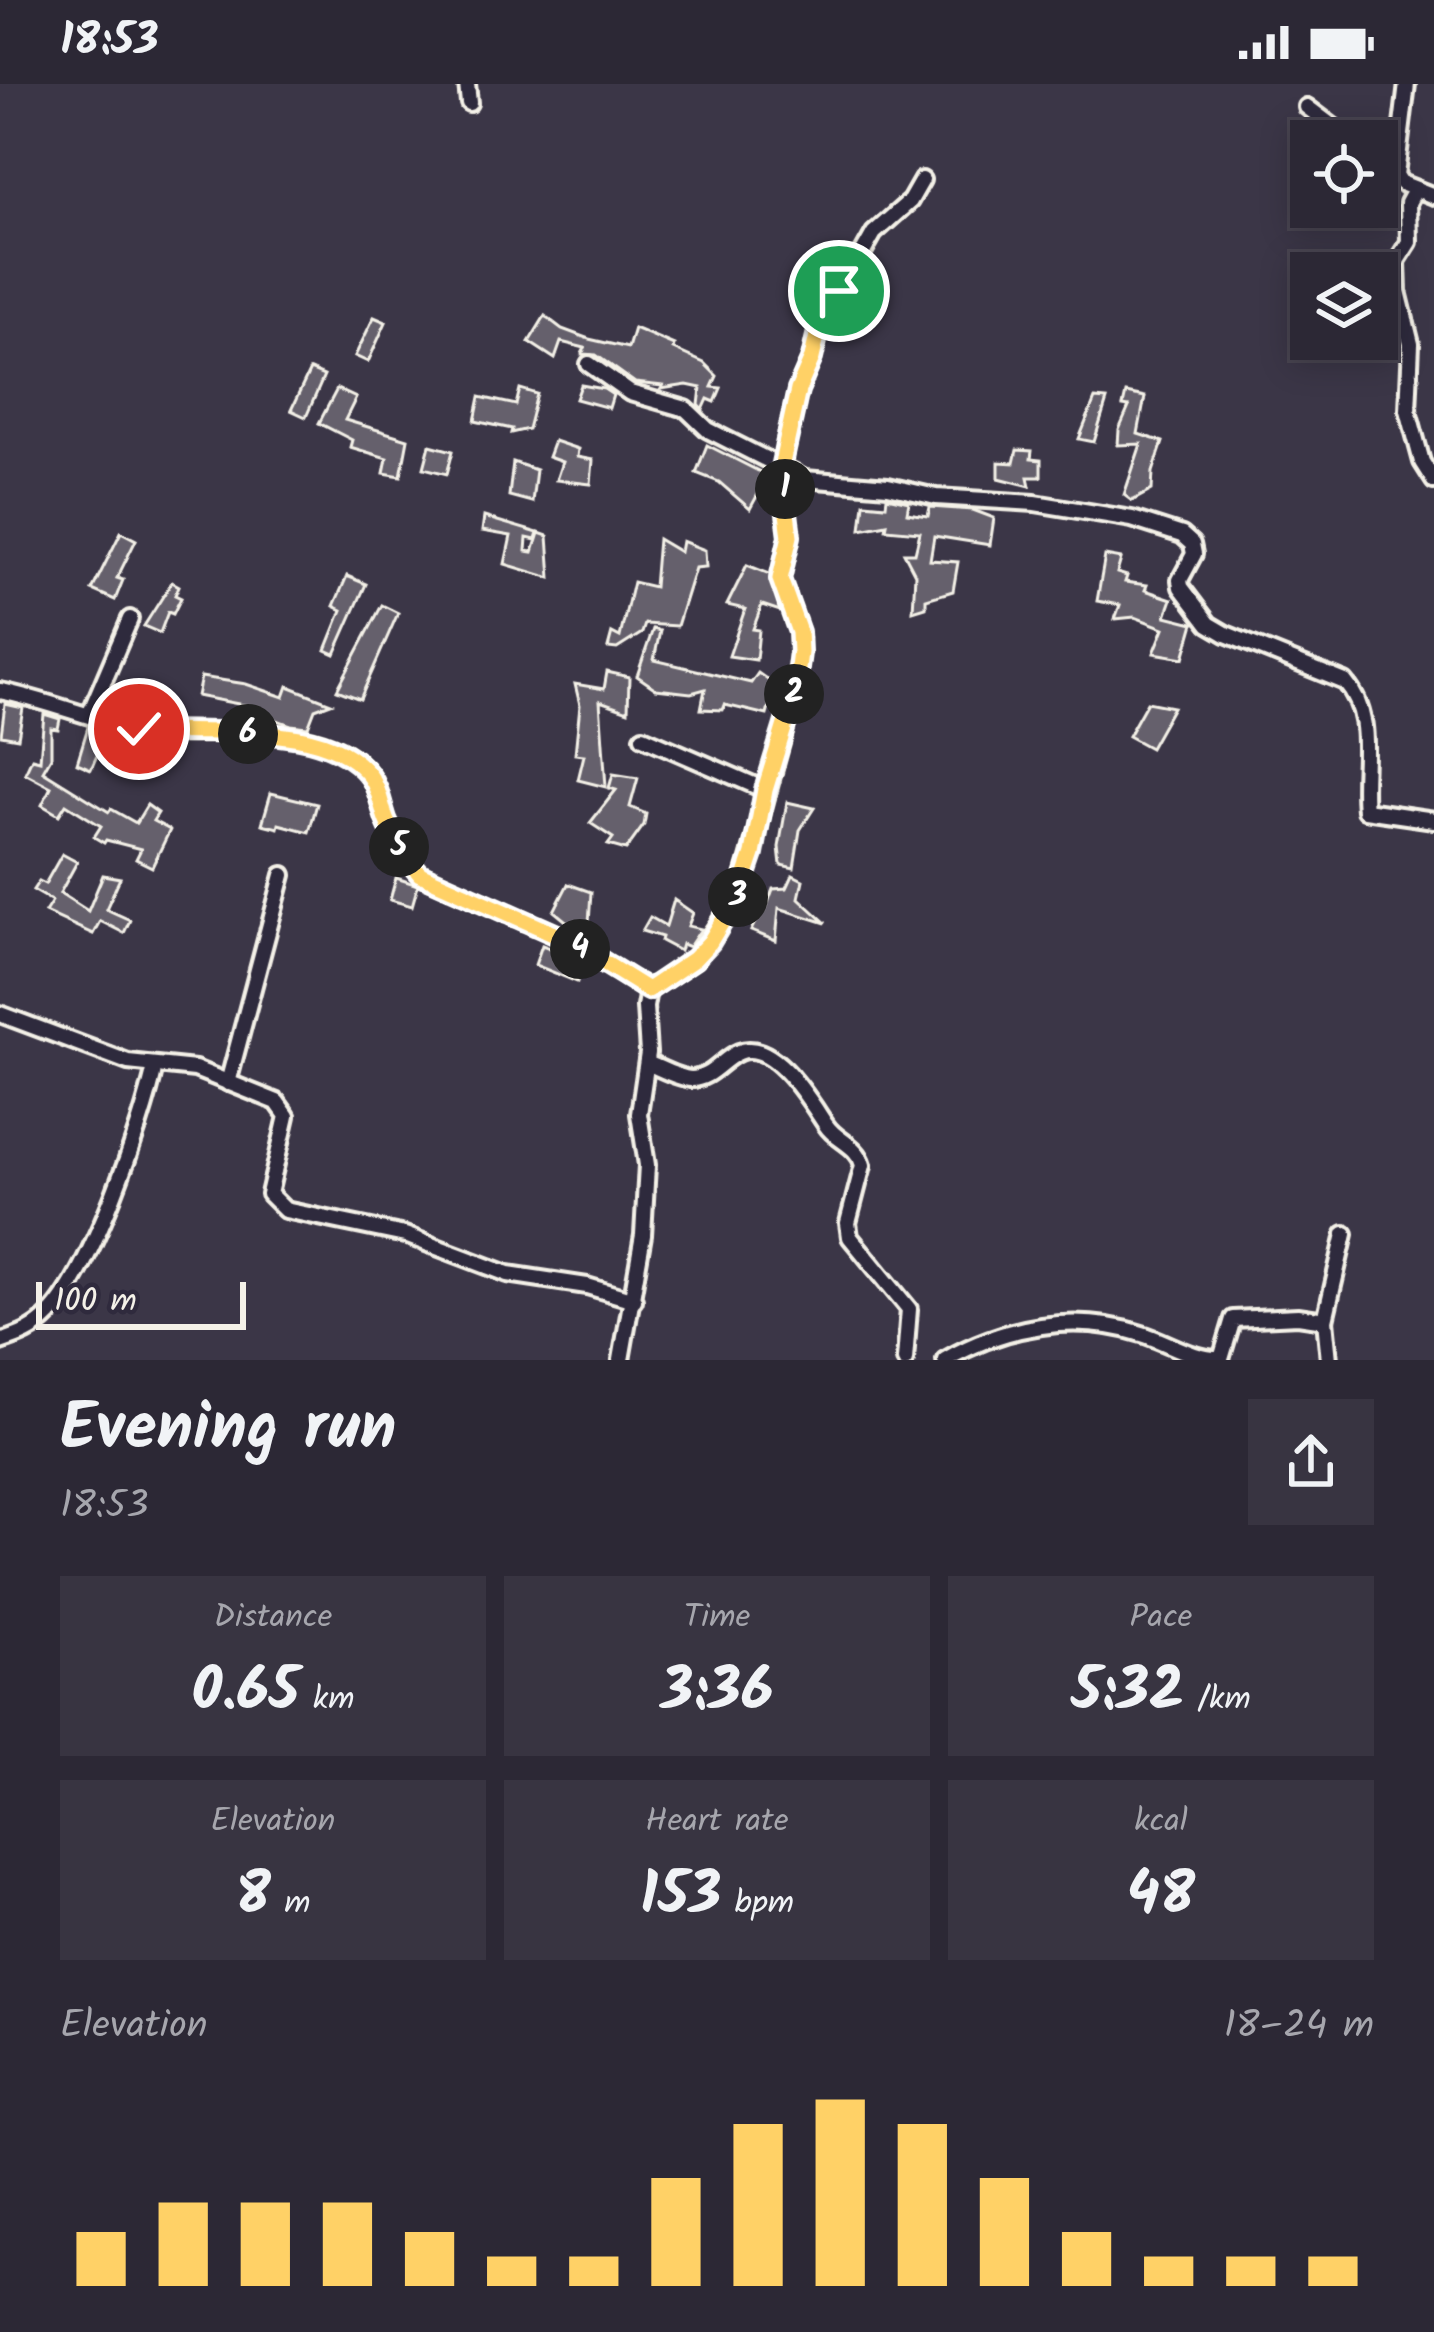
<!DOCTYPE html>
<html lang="en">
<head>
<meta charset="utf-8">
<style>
	body { margin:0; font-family:Kalam,sans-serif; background:#383441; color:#f1f3f6; height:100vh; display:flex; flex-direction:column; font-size:45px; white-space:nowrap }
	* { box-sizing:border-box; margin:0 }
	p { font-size:39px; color:#a6a6ad }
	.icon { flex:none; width:66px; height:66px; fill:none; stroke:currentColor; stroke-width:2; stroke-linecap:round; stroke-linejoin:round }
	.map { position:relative; height:1276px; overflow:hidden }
	.drawer { display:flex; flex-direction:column; background:#2c2835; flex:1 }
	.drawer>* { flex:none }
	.fabs { position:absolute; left:1290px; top:36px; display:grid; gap:24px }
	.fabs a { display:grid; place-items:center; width:108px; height:108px; border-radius:0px; background:#2c2835; box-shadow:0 6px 30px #0003,0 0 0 3px #484450; font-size:60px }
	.scale { position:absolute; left:36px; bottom:30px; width:210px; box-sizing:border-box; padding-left:12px; border:6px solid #f4f1e8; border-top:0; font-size:33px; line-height:42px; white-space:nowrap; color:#f4f1e8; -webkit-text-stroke:9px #2f2a3d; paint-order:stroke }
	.pin { position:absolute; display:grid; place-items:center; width:102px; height:102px; color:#fff; margin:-51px; border:6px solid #fff; border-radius:50%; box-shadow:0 3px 12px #0007 }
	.km { position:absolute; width:60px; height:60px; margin:-30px; border-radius:50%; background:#222; color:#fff; font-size:33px; line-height:60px; text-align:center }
	.round { display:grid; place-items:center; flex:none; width:126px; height:126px; border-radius:0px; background:#383441 }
	.headline { display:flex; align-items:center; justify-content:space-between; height:204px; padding:0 60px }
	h1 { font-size:66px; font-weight:600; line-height:90px }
	.metrics { display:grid; grid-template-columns:repeat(3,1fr); gap:18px; height:204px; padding:12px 60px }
	.metrics div { display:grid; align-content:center; border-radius:0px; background:#383441; text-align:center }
	.metrics b { font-size:60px; font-weight:600 }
	.metrics small { font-size:33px; font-weight:400 }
	.metrics p { font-size:33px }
	.chart { height:336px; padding:24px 60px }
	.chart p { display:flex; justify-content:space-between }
	.chart svg { width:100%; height:216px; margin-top:12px; stroke:#ffd166; stroke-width:6 }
	.status { display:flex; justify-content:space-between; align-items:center; height:84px; padding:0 60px; background:#2c2835; direction:ltr }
	.status svg { height:33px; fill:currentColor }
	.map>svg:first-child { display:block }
	.building { fill:#65616c; stroke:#f4f1e8; stroke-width:3 }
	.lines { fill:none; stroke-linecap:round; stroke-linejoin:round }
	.minor-casing { stroke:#f4f1e8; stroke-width:22 }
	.minor { stroke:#2f2a3d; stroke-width:14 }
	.route-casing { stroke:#fff; stroke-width:24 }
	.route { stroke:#ffd166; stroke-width:15 }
</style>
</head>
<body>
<div class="status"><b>18:53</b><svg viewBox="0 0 49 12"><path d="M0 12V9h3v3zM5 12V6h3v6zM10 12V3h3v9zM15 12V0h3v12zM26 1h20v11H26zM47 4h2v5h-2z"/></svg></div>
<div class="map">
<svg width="1434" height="1276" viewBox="0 0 1434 1276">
	<rect width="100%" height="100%" fill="#3b3647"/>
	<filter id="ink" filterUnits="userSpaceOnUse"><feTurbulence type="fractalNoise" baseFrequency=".00833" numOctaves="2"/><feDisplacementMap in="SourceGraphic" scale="24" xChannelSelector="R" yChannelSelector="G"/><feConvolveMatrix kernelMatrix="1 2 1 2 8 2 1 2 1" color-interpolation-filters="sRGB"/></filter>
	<g filter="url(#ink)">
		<!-- building -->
		<g class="building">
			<path d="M545,232L562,245L589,255L628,264L634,244L674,261L673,265L704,279L717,292L712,303L721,304L715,318L708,315L703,326L699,321L701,304L687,301L661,305L663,302L635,299L596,271L582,270L585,264L561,258L555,275L529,258Z"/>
			<path d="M374,233L386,238L368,278L355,272Z"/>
			<path d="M310,286L324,292L306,333L291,326Z"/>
			<path d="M581,301L604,305L613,311L609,324L576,315Z"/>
			<path d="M337,305L356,314L345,336L408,355L401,392L384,389L387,374L350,363L352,356L319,339Z"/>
			<path d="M520,305L537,310L528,345L511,349L512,345L475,337L480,313L516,321Z"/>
			<path d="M1126,309L1145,313L1138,350L1163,358L1153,388L1152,406L1132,417L1124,411L1141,360L1118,361L1119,346L1129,323L1123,322Z"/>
			<path d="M1095,315L1107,316L1094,358L1079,355Z"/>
			<path d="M554,357L578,365L577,373L593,376L591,400L556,396L562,378L548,373Z"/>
			<path d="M430,361L453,367L447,390L424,384Z"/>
			<path d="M707,361L768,392L750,425L719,398L696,389Z"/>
			<path d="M1017,366L1032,367L1031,375L1041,376V393H1028L1030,402L999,394V378L1014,379Z"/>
			<path d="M513,378L536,386L532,418L509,412Z"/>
			<path d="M887,413L909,418L907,429L928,432L930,423L973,426L994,434L990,461L934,452L930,476L958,478L953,507L926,515V523L913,527L915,490L904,469H915L920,448L886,445L887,440L861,445L864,419L886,421Z"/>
			<path d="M484,433L538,449L536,456L527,454L526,467L533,468L539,449L548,452L551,494L505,480L511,452L482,447Z"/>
			<path d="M121,448L136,456L117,494L123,496L115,516L92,506Z"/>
			<path d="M658,455L680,468L682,457L705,466L706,483L695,484L677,542L645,540L642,549L617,565L608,564L612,549L620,553L633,498L654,503Z"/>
			<path d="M1105,472L1121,475L1117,489L1127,492L1125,498L1147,501L1145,506L1172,515L1166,532L1194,539L1184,574L1154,569L1164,544L1135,533L1115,535L1120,521L1097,517Z"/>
			<path d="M747,481L770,490L780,527L762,521L753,545L759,546L756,576L729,572L745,525L727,521Z"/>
			<path d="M347,492L366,500L335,570L326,566L342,526L334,522Z"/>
			<path d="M172,498L179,502L175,511L181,514L173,530L168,528L160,549L144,542Z"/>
			<path d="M382,521L398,529L360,615L337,606Z"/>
			<path d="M653,545L660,547L654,576L751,599L758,589L775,601L767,631L725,621L723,626L701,625L705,605L691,609L656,605L637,592Z"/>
			<path d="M607,588L629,593L628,627L600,617L606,703L578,696L584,671L575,670L580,621L575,600L604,605Z"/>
			<path d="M201,593L246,600L284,613L288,602L331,619L315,625L308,643L291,641L253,628L254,623L197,612Z"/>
			<path d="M1147,618L1173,623L1150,664L1128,652Z"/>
			<path d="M5,620L23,624L18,654L1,651Z"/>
			<path d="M44,630L60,635L58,645L51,644V673L43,687L109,728L111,725L136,739L147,721L158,729L153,737L170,746L152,783L136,775L141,765L106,756L104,759L94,753L101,742L66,720L59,731L42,721L51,703L25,689L32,674L40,676Z"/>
			<path d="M88,643L116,651L111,670L99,667L91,685L77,679Z"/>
			<path d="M613,690L638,694L630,723L646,730L644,741L626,766L608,761L613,754L590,739L616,706L609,704Z"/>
			<path d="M271,709L317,720L309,748L279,740L278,744L262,740Z"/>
			<path d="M787,718L814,724L800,746L794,784L781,781L779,763Z"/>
			<path d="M62,770L77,778L60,809L88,827L103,791L120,794L106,825L130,836L124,849L100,837L93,850L45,828L52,817L33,806L39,797L45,800Z"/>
			<path d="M793,791L803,796L799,814L826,839L779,824L776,857L751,847L761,825L765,827L773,805L787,804Z"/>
			<path d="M396,794L418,801L412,822L390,816Z"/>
			<path d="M568,800L591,808L588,855L554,827Z"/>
			<path d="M674,816L693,829L688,842L701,845L689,863L682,860L680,867L661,857L662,853L642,847L650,833L666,842Z"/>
			<path d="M542,861L566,870L562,881L580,888L577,898L535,881Z"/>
		</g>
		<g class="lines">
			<defs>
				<g id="minor">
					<path d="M467,0L469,19"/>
					<path d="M1407,0L1396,91L1401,99L1434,112"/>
					<path d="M1307,23L1352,57"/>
					<path d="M1377,76L1396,91"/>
					<path d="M1415,106L1408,119L1409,158L1397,177L1398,207L1411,260L1408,326L1422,378L1434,397"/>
					<path d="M589,280L630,309L686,325L708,346L805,395L888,402L936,413L1035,419L1132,435L1182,451L1192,460L1194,470L1180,496L1181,503L1209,540L1226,550L1345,598C1377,635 1360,681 1365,726L1434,736"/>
					<path d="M0,607C48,616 95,637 143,646C206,657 307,632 359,679C376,694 379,715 386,736C394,757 405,774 420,790L566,855L648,906"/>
					<path d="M90,629L130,535"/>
					<path d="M643,653L765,706"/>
					<path d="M0,930L128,978L195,985L277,1018L287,1032L269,1110L285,1126L405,1151L508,1190L587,1202L634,1216"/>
					<path d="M647,979C660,984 677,994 691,995C711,995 722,975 739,968C774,954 811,1019 826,1041C836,1057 858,1061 863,1081L848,1139L850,1153L909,1225L905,1276"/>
					<path d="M228,999L283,791"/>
					<path d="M1325,1236L1345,1150"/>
					<path d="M0,1258C19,1252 35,1246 49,1231C90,1189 143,1041 155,982"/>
					<path d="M621,1276L643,1151L647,1081L639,1030L648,969L645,923L648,906L695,875L740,808L795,608L800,569L799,548L780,495L790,452L781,384L798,306L812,274L827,217L848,195L874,149L910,117L922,96"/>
					<path d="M945,1276C1006,1241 1075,1229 1142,1250C1168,1258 1194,1276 1221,1275L1233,1235L1298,1232L1325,1236L1329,1276"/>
				</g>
			</defs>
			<!-- minor casing -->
			<use href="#minor" class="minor-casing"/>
			<!-- minor -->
			<use href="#minor" class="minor"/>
		</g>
	</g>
	<g class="lines" filter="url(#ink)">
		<defs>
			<path id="route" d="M139,645C206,654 324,632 370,692C379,704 381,721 386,735C394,756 405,774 420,790L566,855L648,906L694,875L710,858L740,808L753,770L765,706L795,608L800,568L799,548L780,495L790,452L781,384L798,306L812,274L823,225L839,207"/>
		</defs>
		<!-- route casing -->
		<use href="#route" class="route-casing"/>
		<!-- route -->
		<use href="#route" class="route"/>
	</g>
</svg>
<div class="fabs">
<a><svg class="icon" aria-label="locate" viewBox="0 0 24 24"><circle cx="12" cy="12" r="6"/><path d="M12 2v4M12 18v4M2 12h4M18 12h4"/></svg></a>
<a><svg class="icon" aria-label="layers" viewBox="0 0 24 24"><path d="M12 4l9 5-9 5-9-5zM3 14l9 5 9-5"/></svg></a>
</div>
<div class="scale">100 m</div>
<div class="pin" style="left:839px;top:207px;background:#1e9e55"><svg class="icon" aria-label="arrive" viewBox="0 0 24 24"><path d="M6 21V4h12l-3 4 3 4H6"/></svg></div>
<div class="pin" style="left:139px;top:645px;background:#d93025"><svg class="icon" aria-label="check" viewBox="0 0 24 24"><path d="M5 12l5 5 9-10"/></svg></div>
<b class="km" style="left:785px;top:405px">1</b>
<b class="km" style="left:794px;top:610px">2</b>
<b class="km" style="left:738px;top:813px">3</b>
<b class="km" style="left:580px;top:865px">4</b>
<b class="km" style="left:399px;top:763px">5</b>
<b class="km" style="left:248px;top:650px">6</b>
</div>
<section class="drawer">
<div class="headline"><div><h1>Evening run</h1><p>18:53</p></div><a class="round"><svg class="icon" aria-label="share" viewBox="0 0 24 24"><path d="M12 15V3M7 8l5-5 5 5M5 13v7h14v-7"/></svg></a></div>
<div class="metrics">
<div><p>Distance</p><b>0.65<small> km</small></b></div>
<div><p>Time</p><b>3:36</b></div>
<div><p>Pace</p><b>5:32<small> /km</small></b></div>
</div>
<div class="metrics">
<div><p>Elevation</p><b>8<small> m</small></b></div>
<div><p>Heart rate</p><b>153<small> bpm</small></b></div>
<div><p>kcal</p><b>48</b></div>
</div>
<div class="chart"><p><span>Elevation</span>18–24 m</p>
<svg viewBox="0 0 160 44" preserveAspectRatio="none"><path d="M5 44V33M15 44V27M25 44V27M35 44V27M45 44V33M55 44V38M65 44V38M75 44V22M85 44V11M95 44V6M105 44V11M115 44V22M125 44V33M135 44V38M145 44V38M155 44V38"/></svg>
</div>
</section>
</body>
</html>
